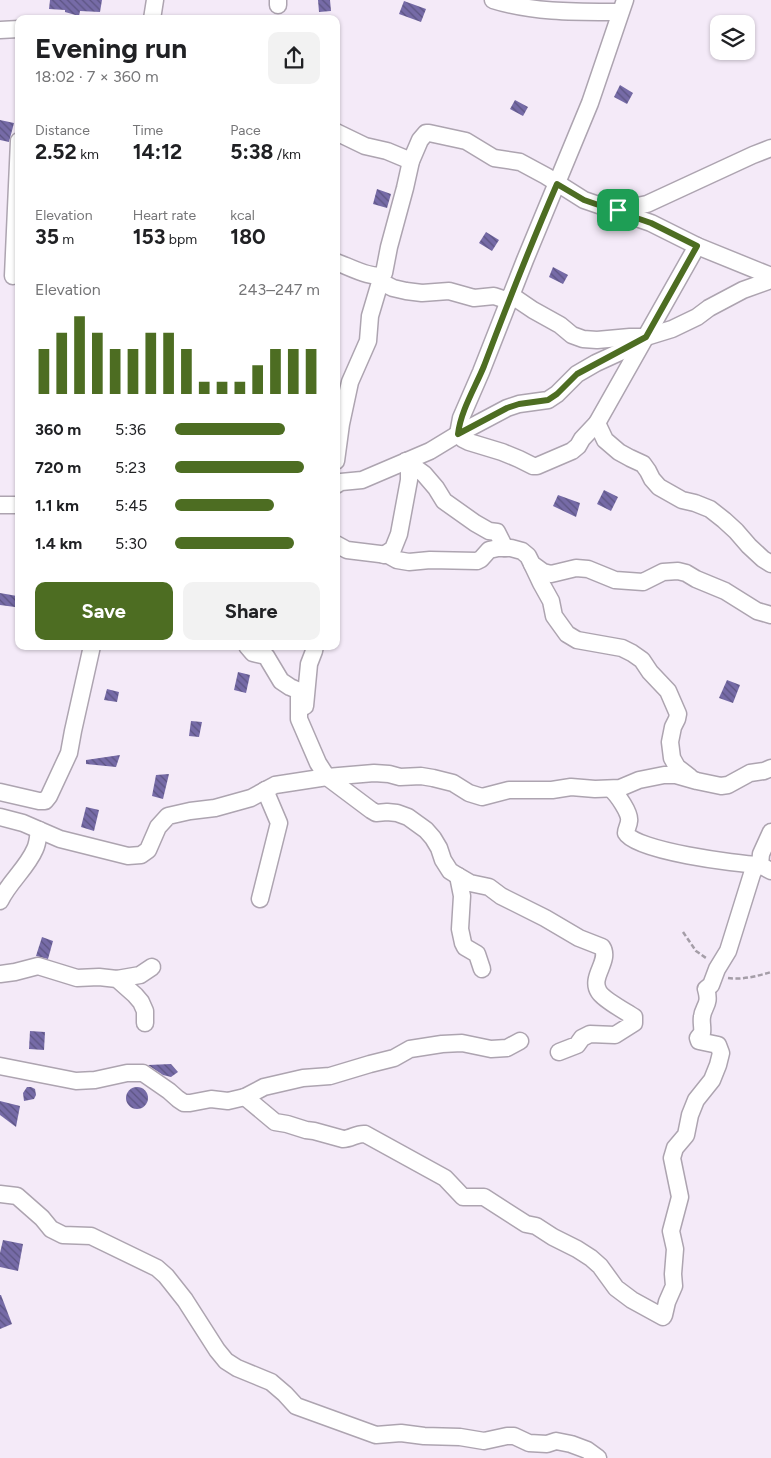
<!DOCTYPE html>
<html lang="en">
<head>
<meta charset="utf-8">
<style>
	body { margin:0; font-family:Figtree,sans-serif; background:#f2f2f2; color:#202124; height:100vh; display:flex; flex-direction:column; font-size:19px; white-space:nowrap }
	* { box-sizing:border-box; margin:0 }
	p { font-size:16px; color:#757577 }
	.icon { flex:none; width:28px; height:28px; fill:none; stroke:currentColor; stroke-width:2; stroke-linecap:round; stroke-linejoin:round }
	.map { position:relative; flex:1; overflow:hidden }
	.details { position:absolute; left:15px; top:15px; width:325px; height:635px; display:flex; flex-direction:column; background:#fff; border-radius:10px; box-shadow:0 1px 4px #0004 }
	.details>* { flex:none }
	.buttons { position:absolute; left:710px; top:15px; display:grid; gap:10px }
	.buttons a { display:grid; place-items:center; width:45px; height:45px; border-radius:10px; background:#fff; box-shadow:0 1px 4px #0004; font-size:25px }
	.pin { position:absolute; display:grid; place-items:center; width:42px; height:42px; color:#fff; margin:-21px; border-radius:10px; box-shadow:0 2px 8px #0006 }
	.round { display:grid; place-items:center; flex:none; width:52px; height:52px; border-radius:10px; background:#f2f2f2 }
	.headline { display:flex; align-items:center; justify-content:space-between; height:85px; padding:0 20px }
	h1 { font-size:28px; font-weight:700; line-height:38px }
	.stats { display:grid; grid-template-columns:repeat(3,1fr); gap:8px; height:85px; padding:5px 20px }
	.stats div { display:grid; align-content:center }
	.stats b { font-size:21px; font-weight:700 }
	.stats small { font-size:14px; font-weight:400 }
	.stats p { font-size:14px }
	.chart { height:140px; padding:10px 20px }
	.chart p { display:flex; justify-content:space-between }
	.chart svg { width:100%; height:90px; margin-top:5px; stroke:#4d6d22; stroke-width:6 }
	.action { display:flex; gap:10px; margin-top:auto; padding:10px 20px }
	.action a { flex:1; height:58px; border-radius:10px; background:#4d6d22; color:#fff; font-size:20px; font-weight:700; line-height:58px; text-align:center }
	.action a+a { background:#f2f2f2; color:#202124 }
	ul { padding:0 20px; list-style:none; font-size:16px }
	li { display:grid; grid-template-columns:80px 60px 1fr; align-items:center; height:38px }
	li i { height:12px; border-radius:6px; background:#4d6d22 }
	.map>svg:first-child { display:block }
	.building { fill:url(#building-back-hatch) }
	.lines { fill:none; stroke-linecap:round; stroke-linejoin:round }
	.street-casing { stroke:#ada4b0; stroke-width:19 }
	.path { stroke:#a49da7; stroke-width:2.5; stroke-dasharray:5 2.5; stroke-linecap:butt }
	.street { stroke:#fff; stroke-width:16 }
	.route-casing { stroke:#fff; stroke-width:10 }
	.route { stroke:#4d6d22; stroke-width:6 }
</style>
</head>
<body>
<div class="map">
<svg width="771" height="1458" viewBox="0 0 771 1458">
	<defs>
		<pattern id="building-back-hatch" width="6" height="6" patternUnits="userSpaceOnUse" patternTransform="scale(1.25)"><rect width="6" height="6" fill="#766ba7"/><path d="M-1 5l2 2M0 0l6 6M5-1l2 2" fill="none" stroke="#5c5482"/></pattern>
	</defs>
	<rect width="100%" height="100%" fill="#f4eaf8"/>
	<!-- building -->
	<g class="building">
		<path d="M50,0H102L100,12L80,11L79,16L65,12V10L49,9Z"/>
		<path d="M318,0H330L331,11L319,12Z"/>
		<path d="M404,1L426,9L421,22L399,14Z"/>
		<path d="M620,85L633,93L627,104L614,97Z"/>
		<path d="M515,100L528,107L523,116L510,109Z"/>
		<path d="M0,120L14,123L9,142L0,140Z"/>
		<path d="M377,189L391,194L387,208L373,204Z"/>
		<path d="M486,232L499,240L492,251L479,243Z"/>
		<path d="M553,267L568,275L563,284L549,277Z"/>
		<path d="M604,490L618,497L611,511L597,504Z"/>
		<path d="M558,495L580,503L576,517L553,506Z"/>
		<path d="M0,593L17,596L15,607L0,605Z"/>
		<path d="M238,672L250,675L246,693L234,690Z"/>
		<path d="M727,680L740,685L733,703L719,698Z"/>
		<path d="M107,689L119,692L117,702L104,700Z"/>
		<path d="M191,721L202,722L199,737L189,736Z"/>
		<path d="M120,755L116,767L86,764V760Z"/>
		<path d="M169,774L163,799L152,796L156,775Z"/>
		<path d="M86,807L99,810L94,831L81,827Z"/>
		<path d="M42,937L53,941L48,959L36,956Z"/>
		<path d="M30,1031L45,1032L44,1050L29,1049Z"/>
		<path d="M171,1064L178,1072L171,1077L163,1075L148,1065Z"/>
		<path d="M27,1087H31L35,1089L36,1095L34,1099L24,1101L23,1093Z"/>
		<circle cx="137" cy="1098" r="11"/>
		<path d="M0,1101L20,1106L16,1127L0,1115Z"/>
		<path d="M3,1240L23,1244L18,1271L0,1267V1253Z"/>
		<path d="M0,1295H1L12,1324L0,1329Z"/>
	</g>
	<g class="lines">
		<defs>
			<g id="street">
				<path d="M493,0C534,13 578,12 620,12"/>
				<path d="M625,0L590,103L525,260L481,372L461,418L458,434L463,439L469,442L502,452L519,459L533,466H537L572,451L578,446L582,439L597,423L697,246"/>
				<path d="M278,5V0"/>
				<path d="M152,19L155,0"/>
				<path d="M0,30L19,29"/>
				<path d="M336,132L365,146L387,151L411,161"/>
				<path d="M618,210L647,204L753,155L771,148"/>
				<path d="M336,262C348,266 374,281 384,273L389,247L405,188L411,161L420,140L426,133H429L466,141L494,158L520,162L546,176L584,200L651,223L697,246L771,276"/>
				<path d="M13,276L19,141"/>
				<path d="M379,276L385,284L393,288L406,291L422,293L449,291L474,298L494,296L509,301"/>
				<path d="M511,295L533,310L560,325L572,335L583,339L597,340L630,337H644"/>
				<path d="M597,423L605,440L619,452L630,458L643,464L648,471L652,479L659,487L682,500L695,503L710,509L724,520L736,531L749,546L763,559L771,564"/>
				<path d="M336,461L341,424L350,382L368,341L370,316L381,279"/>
				<path d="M406,461L424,474L436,488L444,501L475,523L489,531L497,532L505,548"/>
				<path d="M336,485L341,482L362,480L430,451L458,434L507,408L519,404L548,400L557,394L577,374L596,363L620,352L646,337L672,329L697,317L709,308L743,290L771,280"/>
				<path d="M0,505H19"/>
				<path d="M336,544L347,550L388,555L397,560L409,562L430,560L477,561L481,559L489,550L498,548H511L522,551L528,556L532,564L543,572L551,574L576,568L588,569L615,580L643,582L663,572L678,571L686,573L696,579L725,591L757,611L771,615"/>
				<path d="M384,555L393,549L399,534L409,480V463"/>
				<path d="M532,564L541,583L551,601L554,616L567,634L577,640L622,648L632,653L642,660L650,672L668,691L678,714L677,719L673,727L670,742L672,758L677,767L690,777"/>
				<path d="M247,646L253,653L266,656L281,681L290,687L297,690L299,694V719L318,763L327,777L371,810L376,813L387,812L397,813L408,817L426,830L433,838L439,848L443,860L450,871L458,876L470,883L489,887L501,896L545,918L579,938L602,947C611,961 589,977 599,992C604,1000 625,1011 634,1017V1023L615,1035L590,1034L582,1038L577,1045L559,1052"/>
				<path d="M305,706L309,664L314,651L315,646"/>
				<path d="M611,789C617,794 631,814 629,821C629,825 626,829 626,833C635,851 737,864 760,865"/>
				<path d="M0,792L39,801H45L49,796L69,753L73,731L92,646"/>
				<path d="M0,817L23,823L60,839L128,856L141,855L148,850L158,827L168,816L190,811L215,808L251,798L275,785L327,777L374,773L389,774L400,777L421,776L433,778L453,783L469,793L482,797L509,790H552L571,787L595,789L620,788L639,780L664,775H676L697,781L721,786L728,785L750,773L764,771L771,768"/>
				<path d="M771,832L761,854L760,865L771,871"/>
				<path d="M458,876L462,896L460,929L463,943L465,947L477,954L482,969"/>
				<path d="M260,899L279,823L265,790"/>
				<path d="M0,901C9,882 27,868 35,849C38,843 38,836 39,830"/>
				<path d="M0,974L15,972L38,966L77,978L99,977L117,979L135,995L141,1002L145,1011V1023"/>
				<path d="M117,979L140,975L152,967"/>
				<path d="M0,1066L76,1081L95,1080L127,1073H143L169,1091L178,1099L184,1103H190L211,1099L228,1101L245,1097L264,1087L303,1078L330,1076L370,1064L394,1058L410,1049L442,1044L462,1043L491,1049L507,1048L520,1041"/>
				<path d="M245,1097L275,1122L287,1124L306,1130L314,1131L343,1139C351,1139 357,1133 365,1134L445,1178L463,1197H484L526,1224L536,1226L553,1237L577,1249L591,1258L600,1266L616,1288L632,1300L663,1317L664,1315L667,1302L674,1286L673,1274L675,1249L671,1231L680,1197L672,1158L675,1148L686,1135L690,1115L696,1100L712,1080L718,1065L721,1053L718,1045L699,1041L698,1038L702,1033C703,1028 701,1022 702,1017C703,1006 711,1005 706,989L711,985L717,969L728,951L752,874L755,868L760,865"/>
				<path d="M0,1194L17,1196L42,1218L51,1229L63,1235L91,1236L157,1268L166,1276L185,1300L217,1350L226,1361L237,1368L271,1382L285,1394L296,1406L376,1435L401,1433L424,1436L460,1437L484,1441L507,1436H514L529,1443L547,1444L556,1441L571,1444L587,1450L598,1458"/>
			</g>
		</defs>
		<!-- street casing -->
		<use href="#street" class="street-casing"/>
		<!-- path -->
		<g class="path">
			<path d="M683,932L696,951L706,958"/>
			<path d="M728,978C742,980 758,976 771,972"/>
		</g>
		<!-- street -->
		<use href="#street" class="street"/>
	</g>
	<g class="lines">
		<defs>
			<path id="route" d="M557,184L584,200L651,223L697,246L646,337L577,374L557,394L548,400L519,404L507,408L458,434C461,410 475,388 484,366C507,305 531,244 557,184Z"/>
		</defs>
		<!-- route casing -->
		<use href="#route" class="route-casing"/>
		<!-- route -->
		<use href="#route" class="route"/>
	</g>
</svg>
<div class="buttons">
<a><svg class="icon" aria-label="layers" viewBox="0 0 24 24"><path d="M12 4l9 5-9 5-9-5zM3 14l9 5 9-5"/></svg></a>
</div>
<div class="pin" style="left:618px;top:210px;background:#1e9e55"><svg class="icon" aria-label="arrive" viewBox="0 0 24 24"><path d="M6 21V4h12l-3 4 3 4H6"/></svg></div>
<section class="details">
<div class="headline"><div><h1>Evening run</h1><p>18:02 · 7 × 360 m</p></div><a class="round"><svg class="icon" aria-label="share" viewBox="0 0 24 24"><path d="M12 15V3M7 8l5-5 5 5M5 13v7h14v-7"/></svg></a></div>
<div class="stats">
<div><p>Distance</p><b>2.52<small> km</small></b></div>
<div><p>Time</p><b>14:12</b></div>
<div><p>Pace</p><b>5:38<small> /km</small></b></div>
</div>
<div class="stats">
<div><p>Elevation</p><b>35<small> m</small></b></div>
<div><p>Heart rate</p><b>153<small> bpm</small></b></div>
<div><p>kcal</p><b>180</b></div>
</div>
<div class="chart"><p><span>Elevation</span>243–247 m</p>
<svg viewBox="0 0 160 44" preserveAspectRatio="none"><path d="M5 44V22M15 44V14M25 44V6M35 44V14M45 44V22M55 44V22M65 44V14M75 44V14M85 44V22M95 44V38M105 44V38M115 44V38M125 44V30M135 44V22M145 44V22M155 44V22"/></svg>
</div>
<ul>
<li><b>360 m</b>5:36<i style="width:76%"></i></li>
<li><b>720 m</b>5:23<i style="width:89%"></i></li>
<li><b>1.1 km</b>5:45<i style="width:68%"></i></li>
<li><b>1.4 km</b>5:30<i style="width:82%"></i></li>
</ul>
<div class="action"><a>Save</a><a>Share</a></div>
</section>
</div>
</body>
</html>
